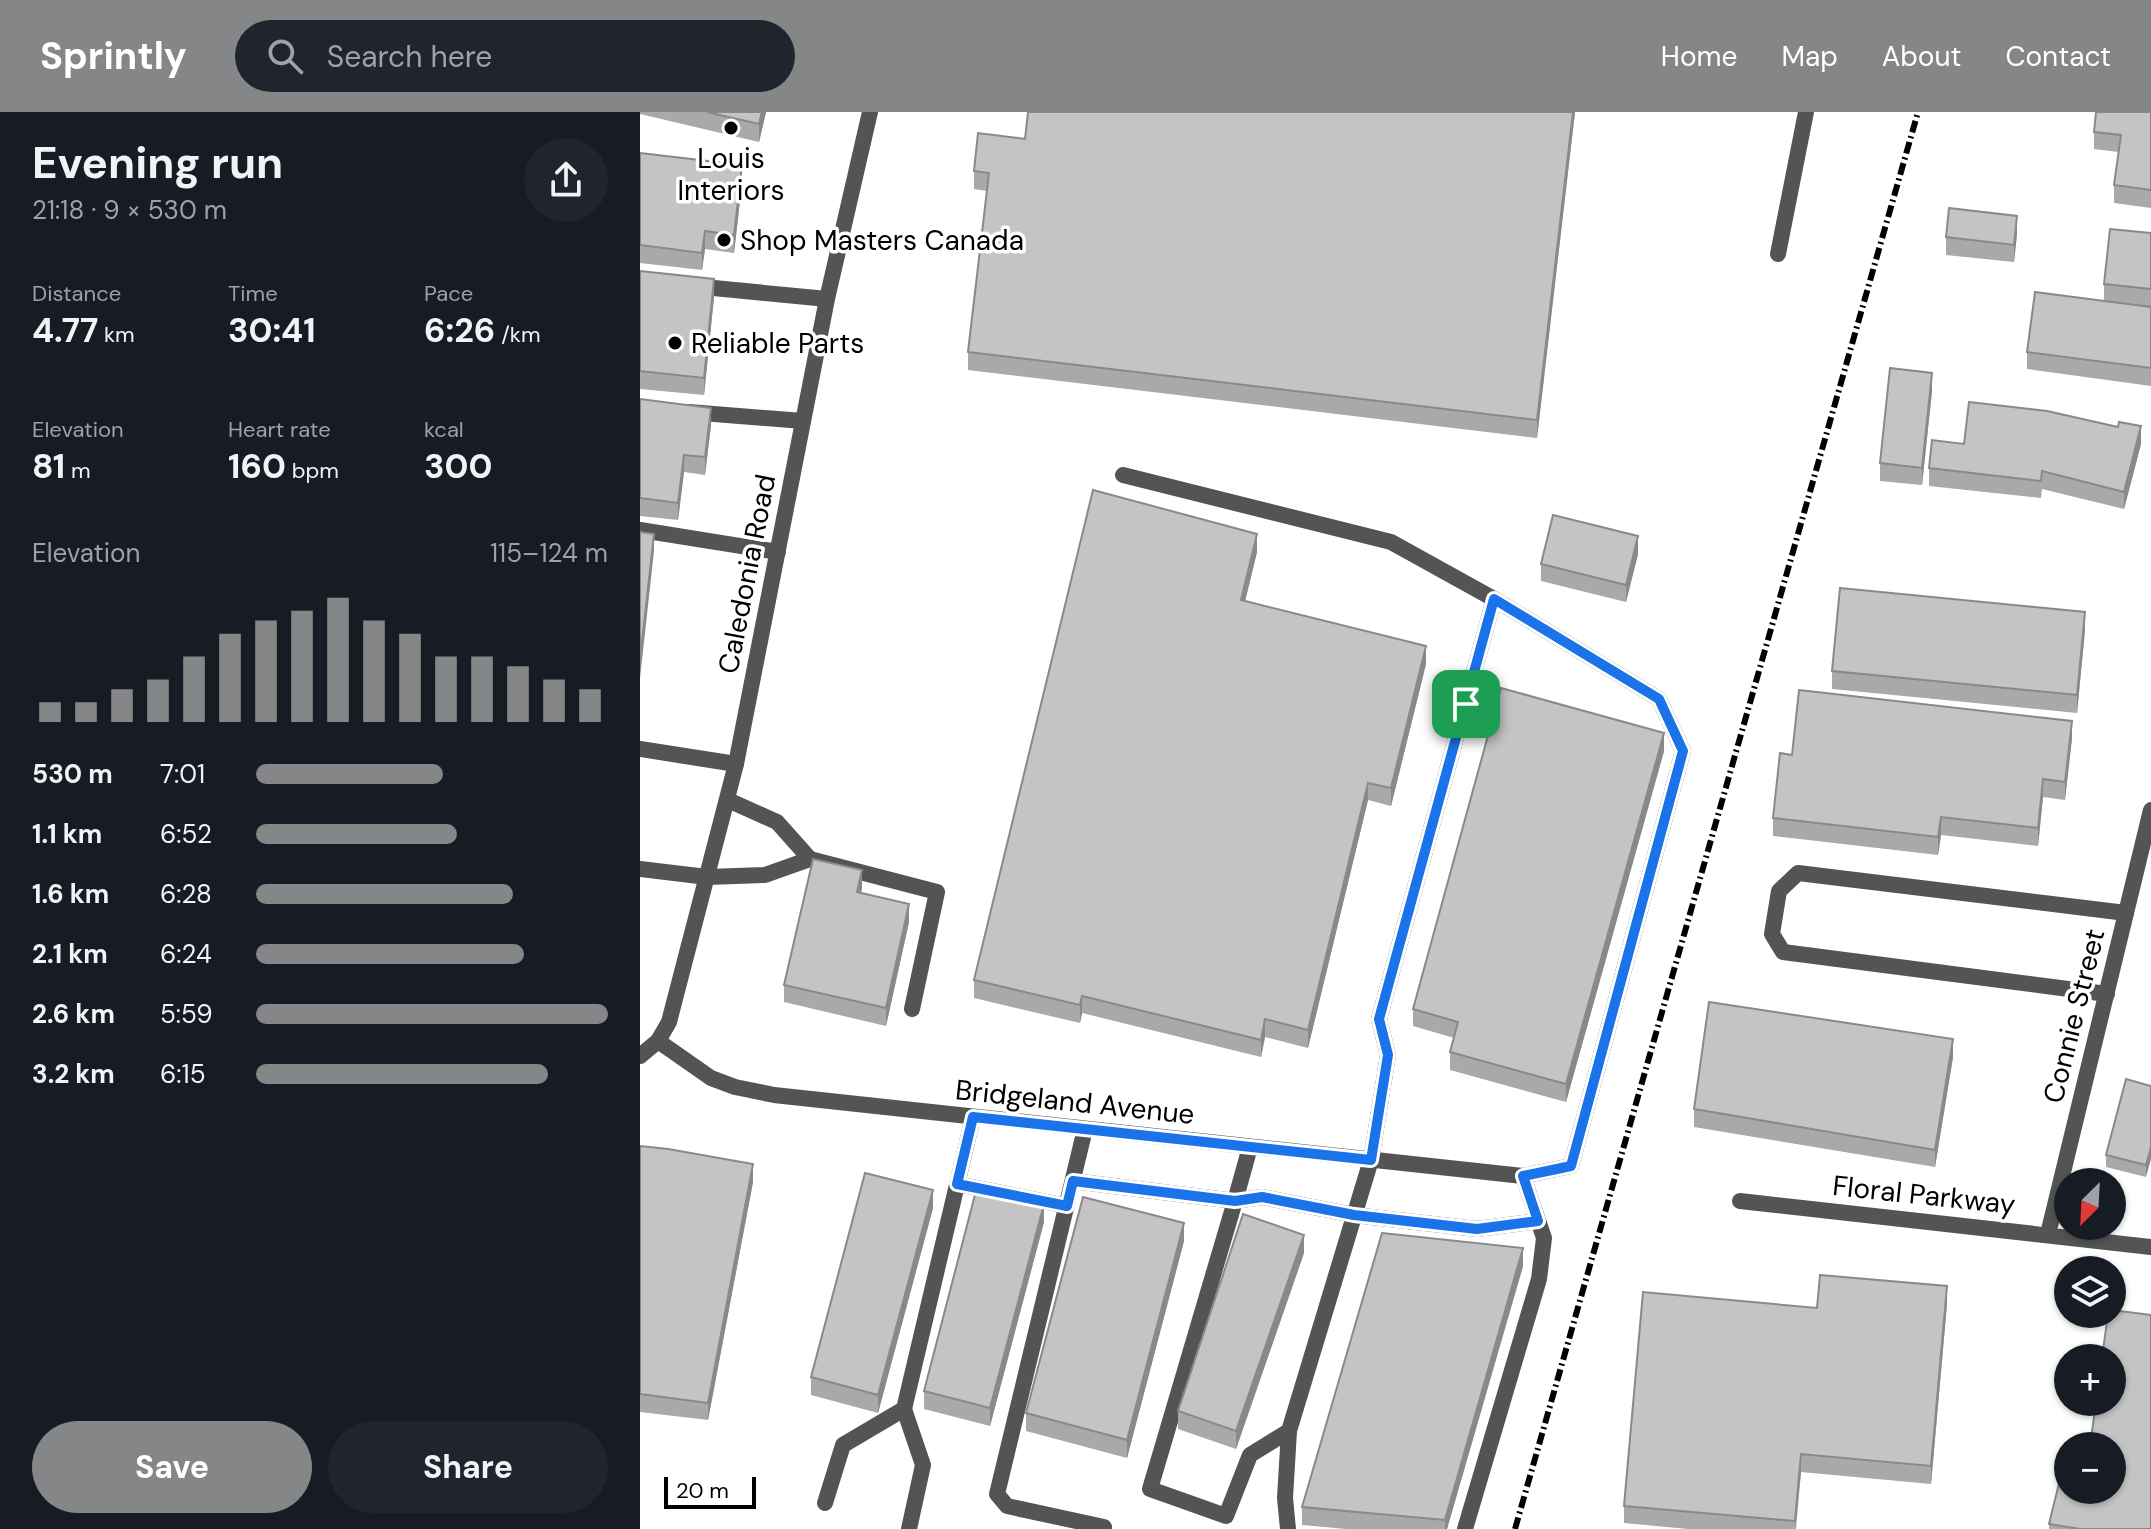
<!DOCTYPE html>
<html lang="en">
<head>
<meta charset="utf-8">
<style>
	body { margin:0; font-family:"DM Sans",sans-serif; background:#20242c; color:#f1f3f6; height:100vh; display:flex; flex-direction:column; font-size:30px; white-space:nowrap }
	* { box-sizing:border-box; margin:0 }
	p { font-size:26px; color:#9ea1a6 }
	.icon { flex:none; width:44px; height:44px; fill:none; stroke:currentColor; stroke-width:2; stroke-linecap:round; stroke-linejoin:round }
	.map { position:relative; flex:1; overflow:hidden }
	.sheet { display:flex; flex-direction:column; background:#171b24; width:640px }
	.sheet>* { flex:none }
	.needle { width:52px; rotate:204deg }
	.fabs { position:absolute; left:1414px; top:1056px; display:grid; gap:16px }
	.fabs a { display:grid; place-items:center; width:72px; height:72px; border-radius:50%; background:#171b24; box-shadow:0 2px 6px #0004; font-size:40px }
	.scale { position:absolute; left:24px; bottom:20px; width:92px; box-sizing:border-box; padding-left:8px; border:4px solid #000; border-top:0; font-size:22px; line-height:28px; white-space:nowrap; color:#000; -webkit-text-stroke:6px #fff; paint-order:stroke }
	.pin { position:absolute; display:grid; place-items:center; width:68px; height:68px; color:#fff; margin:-34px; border-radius:16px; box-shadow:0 4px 12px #0006 }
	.round { display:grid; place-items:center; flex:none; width:84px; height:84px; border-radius:42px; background:#20242c }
	.overview { display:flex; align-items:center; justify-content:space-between; height:136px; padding:0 32px }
	h1 { font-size:44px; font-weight:700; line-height:60px }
	.metrics { display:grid; grid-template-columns:repeat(3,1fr); gap:12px; height:136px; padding:8px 32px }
	.metrics div { display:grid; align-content:center }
	.metrics b { font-size:34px; font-weight:700 }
	.metrics small { font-size:22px; font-weight:400 }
	.metrics p { font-size:22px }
	.chart { height:224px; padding:16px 32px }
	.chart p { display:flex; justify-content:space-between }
	.chart svg { width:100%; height:144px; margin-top:8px; stroke:#858687; stroke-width:6 }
	.button { display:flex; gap:16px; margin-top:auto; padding:16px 32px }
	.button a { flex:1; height:92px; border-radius:48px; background:#858687; color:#fff; font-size:32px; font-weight:700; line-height:92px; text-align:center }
	.button a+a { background:#20242c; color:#f1f3f6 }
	ul { padding:0 32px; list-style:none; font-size:26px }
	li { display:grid; grid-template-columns:128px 96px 1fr; align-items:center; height:60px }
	li i { height:20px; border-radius:10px; background:#858687 }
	header { display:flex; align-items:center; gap:48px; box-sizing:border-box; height:112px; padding:0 40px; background:#858687; color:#fff }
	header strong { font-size:38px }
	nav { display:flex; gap:44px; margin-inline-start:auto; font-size:28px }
	.search { width:560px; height:72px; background:#20242c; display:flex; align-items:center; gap:20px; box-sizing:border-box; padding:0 28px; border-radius:44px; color:#9ea1a6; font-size:30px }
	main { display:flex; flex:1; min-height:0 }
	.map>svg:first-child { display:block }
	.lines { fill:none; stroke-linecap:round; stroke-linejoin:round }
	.service { stroke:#545454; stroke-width:16 }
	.minor { stroke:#545454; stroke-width:16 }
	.tertiary { stroke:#545454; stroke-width:16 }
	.rail { stroke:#000; stroke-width:6; stroke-dasharray:12 4 2 4; stroke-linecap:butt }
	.wall { fill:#a9a9a9 }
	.shaded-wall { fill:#898989 }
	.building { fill:#c4c4c4; stroke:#898989; stroke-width:2 }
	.route-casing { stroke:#fff; stroke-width:16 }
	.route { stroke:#1a73e8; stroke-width:10 }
	.poi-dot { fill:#000; stroke:#fff; stroke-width:3 }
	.labels { text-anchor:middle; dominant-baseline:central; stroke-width:7; stroke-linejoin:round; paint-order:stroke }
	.poi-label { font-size:28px; fill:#000; stroke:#fff; text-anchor:start }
	.street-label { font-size:28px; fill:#000; stroke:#fff }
</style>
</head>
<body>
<header>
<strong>Sprintly</strong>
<div class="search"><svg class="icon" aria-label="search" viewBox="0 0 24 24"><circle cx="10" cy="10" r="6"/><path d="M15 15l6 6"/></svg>Search here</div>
<nav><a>Home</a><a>Map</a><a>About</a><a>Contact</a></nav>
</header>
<main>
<section class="sheet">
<div class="overview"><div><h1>Evening run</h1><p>21:18 · 9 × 530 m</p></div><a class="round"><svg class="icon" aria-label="share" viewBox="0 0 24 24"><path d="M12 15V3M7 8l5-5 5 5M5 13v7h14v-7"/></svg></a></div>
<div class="metrics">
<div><p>Distance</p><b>4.77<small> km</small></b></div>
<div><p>Time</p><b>30:41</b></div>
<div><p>Pace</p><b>6:26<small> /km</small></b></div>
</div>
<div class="metrics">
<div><p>Elevation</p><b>81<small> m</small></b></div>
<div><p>Heart rate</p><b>160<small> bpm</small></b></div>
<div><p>kcal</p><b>300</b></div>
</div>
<div class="chart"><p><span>Elevation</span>115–124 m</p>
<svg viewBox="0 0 160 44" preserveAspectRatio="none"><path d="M5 44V38M15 44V38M25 44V34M35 44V31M45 44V24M55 44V17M65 44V13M75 44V10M85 44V6M95 44V13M105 44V17M115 44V24M125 44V24M135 44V27M145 44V31M155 44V34"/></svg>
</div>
<ul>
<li><b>530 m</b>7:01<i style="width:53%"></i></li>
<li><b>1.1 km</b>6:52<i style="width:57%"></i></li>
<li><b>1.6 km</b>6:28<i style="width:73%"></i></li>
<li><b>2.1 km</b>6:24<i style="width:76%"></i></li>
<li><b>2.6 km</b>5:59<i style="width:100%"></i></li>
<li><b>3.2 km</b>6:15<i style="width:83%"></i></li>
</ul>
<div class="button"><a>Save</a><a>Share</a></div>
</section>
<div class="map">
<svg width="1511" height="1417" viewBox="0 0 1511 1417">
	<rect width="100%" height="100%" fill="#fff"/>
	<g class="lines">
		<!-- service -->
		<g class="service">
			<path d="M1138,142L1166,0"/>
			<path d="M53,174L187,187"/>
			<path d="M49,300L163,309"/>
			<path d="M483,363L751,430L854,487"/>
			<path d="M0,418L138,440"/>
			<path d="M0,637L96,652"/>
			<path d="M88,688L137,710L170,747"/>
			<path d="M0,757L67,765L125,763L170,747L297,780L272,897"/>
			<path d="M1467,882L1143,840L1132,822L1139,779L1158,761L1486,801"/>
			<path d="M445,1017L357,1382L367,1394L464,1415"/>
			<path d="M433,1069L595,1089L610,1035"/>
			<path d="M317,1072L427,1094"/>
			<path d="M264,1297L283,1353L269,1417"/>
			<path d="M185,1391L203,1333L264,1297L333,1005"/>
			<path d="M648,1417L645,1386L649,1319"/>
			<path d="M825,1417L899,1167L904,1126L883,1064L931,1054L1043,639L1019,587L854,487L739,907L748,943L731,1048L649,1319L610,1343L586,1404L510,1377L595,1089L622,1085L714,1103L837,1117L898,1109"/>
		</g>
		<!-- minor -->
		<g class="minor">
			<path d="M18,929L71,966L95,975L134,983L883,1064"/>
			<path d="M1100,1089L1511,1135"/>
			<path d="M1408,1122L1511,698"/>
		</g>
		<!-- tertiary -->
		<path class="tertiary" d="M0,944L18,929L29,910L96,652L187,187L230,0"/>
		<!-- rail -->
		<path class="rail" d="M875,1417L1278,0"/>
	</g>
	<!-- wall -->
	<g class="wall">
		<path d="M0,0H126L119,30L0,2Z"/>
		<path d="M935,0L897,326L328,258V240L347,79L334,77V59L385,27Z"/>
		<path d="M1511,0V96L1474,91V73L1478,40L1454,37V20Z"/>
		<path d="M0,41L102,71L94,141L65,137L62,158L0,151Z"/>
		<path d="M1511,121V274L1387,257V240L1464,189V172Z"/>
		<path d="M1377,122L1374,150L1306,143V125Z"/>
		<path d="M0,159L74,185L64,283L0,277Z"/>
		<path d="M1292,279L1282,373L1240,369V351Z"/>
		<path d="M0,287L71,313L65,363L44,360L38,408L0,404Z"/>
		<path d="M1478,315L1501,332L1484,397L1402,377L1401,386L1289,374V356L1324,332Z"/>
		<path d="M617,440L605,489L786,552L751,694L728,688L668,936L625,925L621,945L442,901L440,911L334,886V868Z"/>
		<path d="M998,442L986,490L901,469V452Z"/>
		<path d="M1445,518L1437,601L1192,577V559Z"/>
		<path d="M1432,626L1425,688L1403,685L1398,734L1301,723L1298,743L1133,724V706L1152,643Z"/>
		<path d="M1024,639L926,990L810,958V940L814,926L773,914V897Z"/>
		<path d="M222,776L221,781L269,810L246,914L144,890V873Z"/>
		<path d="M1313,945L1295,1055L1054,1015V997Z"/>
		<path d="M1511,974L1506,1065L1466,1055V1043Z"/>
		<path d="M0,1034L113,1070L68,1308L0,1300Z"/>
		<path d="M293,1096L238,1301L171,1283V1265Z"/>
		<path d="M404,1110L350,1314L284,1297V1279Z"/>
		<path d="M544,1129L487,1346L386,1319V1301Z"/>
		<path d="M664,1141L596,1337L538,1317V1299Z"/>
		<path d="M883,1154L807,1417H706L662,1413V1395Z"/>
		<path d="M1307,1192L1291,1372L1161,1360L1156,1417H1048L984,1411V1394L1177,1196Z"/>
		<path d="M1409,1412L1511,1417H1409Z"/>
	</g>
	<!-- shaded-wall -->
	<g class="shaded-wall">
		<path d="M122,0H126L119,30V12Z"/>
		<path d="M933,0H935L897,326V308Z"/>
		<path d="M102,53V71L94,141V123Z"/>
		<path d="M1377,104V122L1374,150V133Z"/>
		<path d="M65,119V137L62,158V141Z"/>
		<path d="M74,167V185L64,283V266Z"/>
		<path d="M1292,261V279L1282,373V356Z"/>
		<path d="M71,296V313L65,363V345Z"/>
		<path d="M1501,314V332L1484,397V380Z"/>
		<path d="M44,343V360L38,408V391Z"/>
		<path d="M14,422V439L0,566V548Z"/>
		<path d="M617,422V440L601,506V488Z"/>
		<path d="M998,424V442L986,490V473Z"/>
		<path d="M1445,500V518L1437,601V583Z"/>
		<path d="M786,534V552L751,694V676Z"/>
		<path d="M1432,609V626L1425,688V670Z"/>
		<path d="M1024,621V639L926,990V972Z"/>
		<path d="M1403,667V685L1398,734V716Z"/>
		<path d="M728,671V688L668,936V918Z"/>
		<path d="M1301,705V723L1298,743V725Z"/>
		<path d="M222,758V776L217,798V780Z"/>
		<path d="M269,792V810L246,914V896Z"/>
		<path d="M442,884V901L440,911V893Z"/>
		<path d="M625,907V925L621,945V928Z"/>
		<path d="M1313,927V945L1295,1055V1038Z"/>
		<path d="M1511,1035V1047L1506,1065V1053Z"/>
		<path d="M113,1052V1070L68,1308V1291Z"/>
		<path d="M293,1078V1096L238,1301V1283Z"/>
		<path d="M404,1092V1110L350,1314V1296Z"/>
		<path d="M544,1111V1129L487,1346V1328Z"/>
		<path d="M664,1123V1141L596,1337V1319Z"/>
		<path d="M883,1136V1154L807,1417H805V1408Z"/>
		<path d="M1307,1174V1192L1291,1372V1354Z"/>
		<path d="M1161,1342V1360L1155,1417V1409Z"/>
	</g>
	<!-- building -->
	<g class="building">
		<path d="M67,0H122L119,12Z"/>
		<path d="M388,0H933L897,308L328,240L349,61L334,59L338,21L385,27Z"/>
		<path d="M1456,0H1511V78L1474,73L1481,23L1454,20Z"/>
		<path d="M0,41L102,53L94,123L65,119L62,141L0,133Z"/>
		<path d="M1309,96L1377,104L1374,133L1306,125Z"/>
		<path d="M1470,117L1511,121V177L1464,172Z"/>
		<path d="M0,159L74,167L64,266L0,259Z"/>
		<path d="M1395,180L1511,195V256L1387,240Z"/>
		<path d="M1250,256L1292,261L1282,356L1240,351Z"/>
		<path d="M0,287L71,296L65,345L44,343L38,391L0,386Z"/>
		<path d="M1329,290L1407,299L1478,315L1479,310L1501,314L1484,380L1402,359L1401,369L1289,356L1292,328L1324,332Z"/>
		<path d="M453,378L617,422L601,488L786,534L751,676L728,671L668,918L625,907L621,928L442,884L440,893L334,868Z"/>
		<path d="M913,403L998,424L986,473L901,452Z"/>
		<path d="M0,420L14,422L0,548Z"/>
		<path d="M1200,476L1445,500L1437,583L1192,559Z"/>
		<path d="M861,576L1024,621L926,972L810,940L818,910L773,897Z"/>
		<path d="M1159,578L1432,609L1425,670L1403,667L1398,716L1301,705L1298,725L1133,706L1140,641L1152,643Z"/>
		<path d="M173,747L222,758L217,780L269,792L246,896L144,873Z"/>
		<path d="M1069,890L1313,927L1295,1038L1054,997Z"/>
		<path d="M1486,967L1511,974V1035L1506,1053L1466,1043Z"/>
		<path d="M0,1034L28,1037L113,1052L68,1291L0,1282Z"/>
		<path d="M225,1061L293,1078L238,1283L171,1265Z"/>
		<path d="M337,1075L404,1092L350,1296L284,1279Z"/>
		<path d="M443,1085L544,1111L487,1328L386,1301Z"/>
		<path d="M603,1102L664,1123L596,1319L538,1299Z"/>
		<path d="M742,1121L883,1136L805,1408L662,1395Z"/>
		<path d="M1180,1163L1307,1174L1291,1354L1161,1342L1155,1409L984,1394L1003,1180L1177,1196Z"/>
		<path d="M1472,1198L1511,1203V1417H1440L1409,1412L1422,1359L1428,1361V1378H1472V1334H1450L1456,1290H1472V1246H1462L1468,1202H1472Z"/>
	</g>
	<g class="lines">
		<defs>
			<path id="route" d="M854,487L1019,587L1043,639L931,1054L883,1064L898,1109L837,1117L714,1103L622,1085L595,1089L433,1069L427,1094L317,1072L333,1005L731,1048L748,943L739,907Z"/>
		</defs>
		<!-- route casing -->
		<use href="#route" class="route-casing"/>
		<!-- route -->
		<use href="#route" class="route"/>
	</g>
	<!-- markers -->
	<g class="poi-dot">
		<circle cx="91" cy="16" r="8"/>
		<circle cx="84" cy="128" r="8"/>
		<circle cx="35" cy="231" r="8"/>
	</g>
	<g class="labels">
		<!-- poi labels -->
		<g class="poi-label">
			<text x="91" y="46" text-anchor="middle">Louis<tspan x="91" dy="32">Interiors</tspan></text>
			<text x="100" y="128">Shop Masters Canada</text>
			<text x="51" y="231">Reliable Parts</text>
		</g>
		<!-- street labels -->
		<g class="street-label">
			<text transform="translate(107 462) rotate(-79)">Caledonia Road</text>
			<text transform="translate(1434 904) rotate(-76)">Connie Street</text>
			<text transform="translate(435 990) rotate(6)">Bridgeland Avenue</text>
			<text transform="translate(1284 1083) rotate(6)">Floral Parkway</text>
		</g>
	</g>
</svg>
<div class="fabs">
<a><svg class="needle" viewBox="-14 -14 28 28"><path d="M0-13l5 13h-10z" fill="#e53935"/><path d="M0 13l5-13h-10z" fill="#9ea1a6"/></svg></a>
<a><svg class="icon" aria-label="layers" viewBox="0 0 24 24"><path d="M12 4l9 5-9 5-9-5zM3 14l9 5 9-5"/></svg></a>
<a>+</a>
<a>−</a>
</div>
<div class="scale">20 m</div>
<div class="pin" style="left:826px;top:592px;background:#1e9e55"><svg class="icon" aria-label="arrive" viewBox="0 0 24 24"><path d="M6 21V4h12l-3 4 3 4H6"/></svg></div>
</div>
</main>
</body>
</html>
